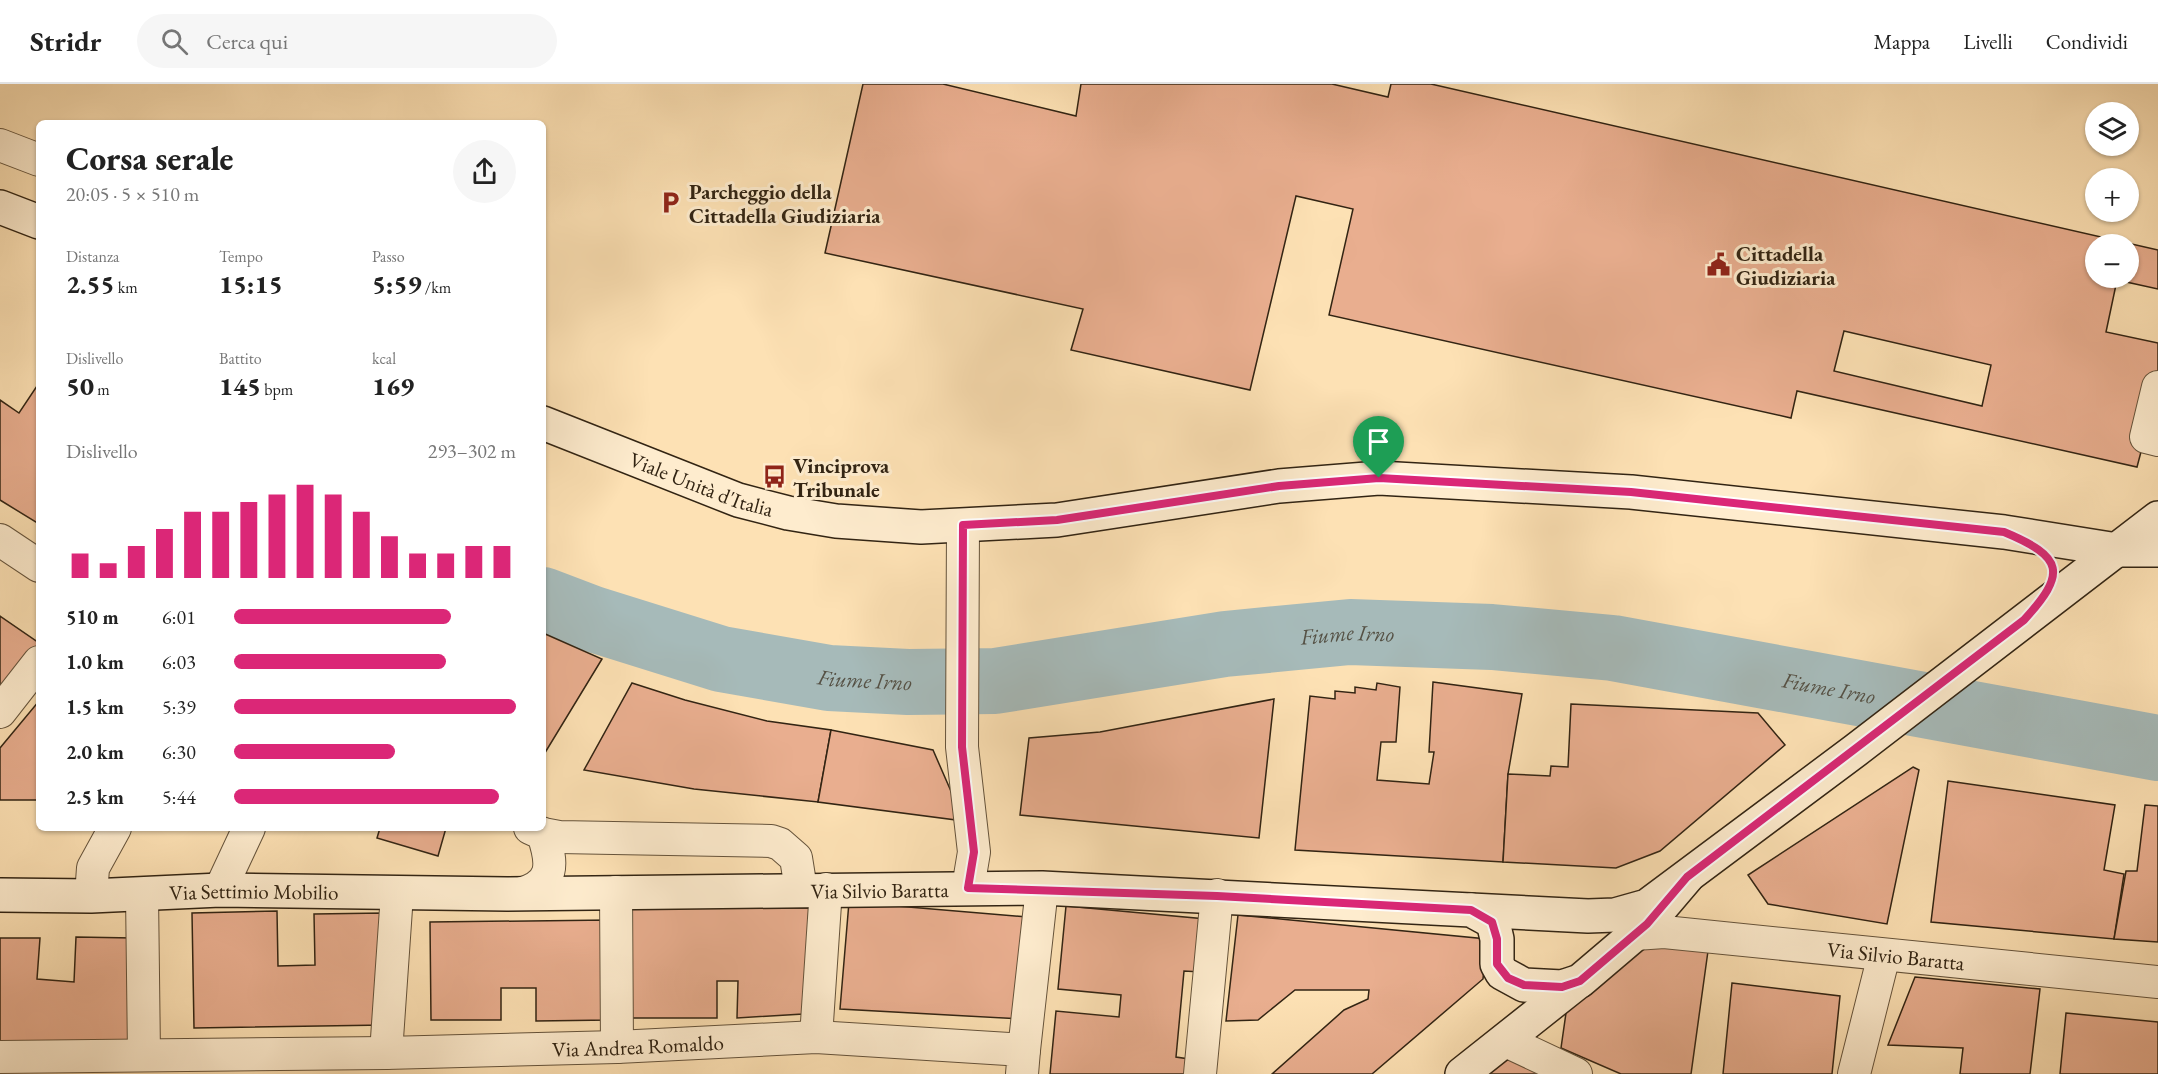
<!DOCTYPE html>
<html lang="it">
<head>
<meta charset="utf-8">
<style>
	body { margin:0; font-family:"EB Garamond",serif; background:#f6f6f6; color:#222; height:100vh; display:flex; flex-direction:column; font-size:22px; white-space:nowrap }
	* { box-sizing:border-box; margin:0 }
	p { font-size:20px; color:#767676 }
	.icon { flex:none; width:33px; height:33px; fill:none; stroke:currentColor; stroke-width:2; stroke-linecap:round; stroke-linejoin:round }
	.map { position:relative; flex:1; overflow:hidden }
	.drawer { position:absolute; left:36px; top:36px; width:510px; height:711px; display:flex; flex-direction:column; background:#fff; border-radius:9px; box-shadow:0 2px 4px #0004 }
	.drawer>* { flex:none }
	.fabs { position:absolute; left:2085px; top:18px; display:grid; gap:12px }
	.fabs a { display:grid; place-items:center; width:54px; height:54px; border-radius:50%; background:#fff; box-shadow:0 2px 4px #0004; font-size:30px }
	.pin { position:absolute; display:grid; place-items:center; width:51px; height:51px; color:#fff; margin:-62px -26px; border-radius:50% 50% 50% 0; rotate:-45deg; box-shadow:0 0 6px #0007 }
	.pin .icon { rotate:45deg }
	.round { display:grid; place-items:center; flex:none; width:63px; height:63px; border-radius:32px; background:#f6f6f6 }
	.overview { display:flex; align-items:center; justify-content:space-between; height:102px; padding:0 30px }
	h1 { font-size:33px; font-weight:800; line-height:45px }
	.figures { display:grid; grid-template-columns:repeat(3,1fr); gap:9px; height:102px; padding:6px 30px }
	.figures div { display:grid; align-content:center }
	.figures b { font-size:26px; font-weight:800 }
	.figures small { font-size:16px; font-weight:400 }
	.figures p { font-size:16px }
	.chart { height:168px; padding:12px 30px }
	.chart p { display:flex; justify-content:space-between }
	.chart svg { width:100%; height:108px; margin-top:6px; stroke:#db2777; stroke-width:6 }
	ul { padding:0 30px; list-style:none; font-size:20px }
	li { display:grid; grid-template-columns:96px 72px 1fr; align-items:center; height:45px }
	li i { height:15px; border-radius:8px; background:#db2777 }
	header { display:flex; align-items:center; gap:36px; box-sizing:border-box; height:84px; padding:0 30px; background:#fff; border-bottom:2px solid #e0e0e0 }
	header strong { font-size:28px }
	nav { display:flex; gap:33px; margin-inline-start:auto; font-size:21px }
	.search { width:420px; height:54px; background:#f6f6f6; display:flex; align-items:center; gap:15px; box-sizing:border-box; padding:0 21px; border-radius:33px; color:#767676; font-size:22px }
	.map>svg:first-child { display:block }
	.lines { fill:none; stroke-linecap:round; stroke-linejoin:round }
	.river { stroke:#a6bab9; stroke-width:66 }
	.building { fill:#e9ae8f; stroke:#322413; stroke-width:1.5; fill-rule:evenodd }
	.street-casing { stroke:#65533b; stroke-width:34 }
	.secondary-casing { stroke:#322413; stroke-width:36 }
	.street { stroke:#feecce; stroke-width:32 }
	.secondary { stroke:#feecce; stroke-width:33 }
	.route-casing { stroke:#fff; stroke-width:12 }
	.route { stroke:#db2777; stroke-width:8 }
	.labels { text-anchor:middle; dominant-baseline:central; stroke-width:6; stroke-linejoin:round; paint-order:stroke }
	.poi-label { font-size:21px; font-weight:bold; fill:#322413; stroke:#feecce; text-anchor:start }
	.street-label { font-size:21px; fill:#322413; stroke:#feecce }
	.water-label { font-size:22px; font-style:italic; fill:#555145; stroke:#feecce }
</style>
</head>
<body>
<header>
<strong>Stridr</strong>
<div class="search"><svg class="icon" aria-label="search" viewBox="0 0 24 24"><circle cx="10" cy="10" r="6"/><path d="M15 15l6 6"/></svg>Cerca qui</div>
<nav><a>Mappa</a><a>Livelli</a><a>Condividi</a></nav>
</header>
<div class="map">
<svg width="2158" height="990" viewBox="0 0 2158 990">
	<rect width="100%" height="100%" fill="#fde1b4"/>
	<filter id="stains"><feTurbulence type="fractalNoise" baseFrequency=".00333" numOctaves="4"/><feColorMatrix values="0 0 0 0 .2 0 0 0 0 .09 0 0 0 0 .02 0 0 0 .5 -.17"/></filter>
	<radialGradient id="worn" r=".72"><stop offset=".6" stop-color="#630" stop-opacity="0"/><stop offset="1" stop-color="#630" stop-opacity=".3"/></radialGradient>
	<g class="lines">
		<!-- river -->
		<path class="river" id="s1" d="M543,516L593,535L721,575L829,594L908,598L995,597L1225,560L1350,548L1492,553L1613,564L2158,664"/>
	</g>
	<!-- building -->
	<g class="building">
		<path d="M863,0H943L1076,32L1081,0H1332L1388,13L1391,0H1431L2158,166V205L2117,196L2106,248L2158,259V303L2137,383L1797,307L1791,334L1329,231L1353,125L1296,112L1250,306L1071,266L1083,225L825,169ZM2096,160H2128V194H2096ZM1844,247L1991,281L1982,322L1834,287Z"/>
		<path d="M39,299V440L0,416V316L19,329Z"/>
		<path d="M0,532L39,559V569L0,617Z"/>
		<path d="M543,549L602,575L543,672Z"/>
		<path d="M1433,598L1522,610L1508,690L1503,778L1295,766L1310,612L1335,615V607L1355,609V603L1376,606L1377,599L1400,603L1396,658H1381L1377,696L1429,700L1434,668H1429Z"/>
		<path d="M632,599L685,616L767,637L831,646L818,718L694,705L584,686Z"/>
		<path d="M1274,615L1259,754L1020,731L1029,654L1100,648Z"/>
		<path d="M39,617V716H0V664Z"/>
		<path d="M1571,620L1758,629L1785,661L1660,767L1616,784L1503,778L1508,690L1550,692L1551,682L1568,683Z"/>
		<path d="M831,646L933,666L964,737L818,718Z"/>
		<path d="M1913,683L1919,686L1887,840L1768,820L1748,791Z"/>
		<path d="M1948,697L2115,721L2104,786L2124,790L2114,855L1931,838Z"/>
		<path d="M2145,721L2158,722V858L2114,855L2126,787H2137Z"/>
		<path d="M380,744H446L438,772L377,754Z"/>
		<path d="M849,818L1027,833L1021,935L840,925Z"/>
		<path d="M626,822L809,824L803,930L737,934L738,897H717V934H628Z"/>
		<path d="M1066,822L1206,835L1201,888L1184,887L1176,973L1189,975L1188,990H1050L1056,927L1119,933L1121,911L1058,905Z"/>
		<path d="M277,827L278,882L315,881L314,830L384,829L385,941L194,944L192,829Z"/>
		<path d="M1238,831L1487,855L1483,895L1372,990H1272L1344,926L1368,915L1369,906H1295L1258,936L1226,937Z"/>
		<path d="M609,836L610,936L536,937V904H501V936H431L430,838Z"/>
		<path d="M76,853L133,854L132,958L0,960V854H40L37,895L74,898Z"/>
		<path d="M1655,860L1708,867L1691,990H1621L1561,964L1567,922L1635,867Z"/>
		<path d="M1915,893L2040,905L2030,990H1960L1963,964L1888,961Z"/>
		<path d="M1732,899L1840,912L1832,990H1723Z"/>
		<path d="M2066,929L2158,938V990H2060Z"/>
		<path d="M1502,972L1538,987V990H1478Z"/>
	</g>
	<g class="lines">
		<defs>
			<g id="street">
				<path d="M0,61L39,76"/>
				<path d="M2158,303L2146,353L2158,356"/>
				<path d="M963,441L962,663L974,768L968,804"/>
				<path d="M0,456L39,482"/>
				<path d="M0,628L39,578"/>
				<path d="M543,750L559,753L771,757L780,760L796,774L800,799L793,806"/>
				<path d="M220,806L249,744"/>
				<path d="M616,808L617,963"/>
				<path d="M142,810L144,971"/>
				<path d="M520,810C555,800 553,780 543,750L530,744"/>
				<path d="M91,812L93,784L115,744"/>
				<path id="s2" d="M1635,850L1664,848L2158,898"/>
				<path d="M816,953L826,805"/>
				<path d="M1506,957L1576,990"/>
				<path d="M1024,966L1042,804"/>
				<path d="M386,969L397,810"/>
				<path id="s3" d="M0,973L386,969L617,963L816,953L1024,966L1022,990"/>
				<path d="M1200,990L1217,811"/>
				<path d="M1854,990L1884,871"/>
			</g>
			<g id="secondary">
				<path d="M0,123L39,138"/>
				<path id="s4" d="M543,339L738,416L788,429L836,437L921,443L1057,436L1279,402L1379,394L1631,408L2004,448L2117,466H2158"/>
				<path id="s5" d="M0,811L91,812L220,806L507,810L1042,804L1471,826L1493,838L1497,855V880L1502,889L1524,901L1562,903L1580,897L1647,840L1687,793"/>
				<path d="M1471,826L1588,832L1615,831L1647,822L1856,666L2158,434"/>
				<path d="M1462,990L1578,898"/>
			</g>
		</defs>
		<!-- street casing -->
		<use href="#street" class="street-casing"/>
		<!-- secondary casing -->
		<use href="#secondary" class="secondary-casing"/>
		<!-- street -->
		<use href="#street" class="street"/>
		<!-- secondary -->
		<use href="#secondary" class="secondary"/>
	</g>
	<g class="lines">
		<defs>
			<path id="route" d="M1379,394L1631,408L2004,448C2064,473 2067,489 2024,536L1687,793L1647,840L1580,897L1562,903L1524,901L1508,894L1497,880V855L1492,838L1471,826L1217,812L968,804L974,768L962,663L963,441L1057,436L1279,402Z"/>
		</defs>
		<!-- route casing -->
		<use href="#route" class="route-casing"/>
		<!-- route -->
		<use href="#route" class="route"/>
	</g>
	<!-- icons -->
	<defs>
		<symbol id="parking-bare" viewBox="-9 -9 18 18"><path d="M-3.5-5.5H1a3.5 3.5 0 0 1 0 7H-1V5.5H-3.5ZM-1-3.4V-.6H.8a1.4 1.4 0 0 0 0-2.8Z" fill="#8f2418" stroke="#feecce" stroke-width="2.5" paint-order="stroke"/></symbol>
		<symbol id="civic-bare" viewBox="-9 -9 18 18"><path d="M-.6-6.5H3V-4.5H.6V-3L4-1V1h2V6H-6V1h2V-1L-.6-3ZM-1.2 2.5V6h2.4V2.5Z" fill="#8f2418" stroke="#feecce" stroke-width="2.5" paint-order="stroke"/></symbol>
		<symbol id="bus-bare" viewBox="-9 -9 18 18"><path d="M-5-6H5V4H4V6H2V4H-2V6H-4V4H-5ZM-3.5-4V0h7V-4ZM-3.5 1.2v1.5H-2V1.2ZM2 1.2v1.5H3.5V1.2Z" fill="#8f2418" stroke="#feecce" stroke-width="2.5" paint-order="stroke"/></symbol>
	</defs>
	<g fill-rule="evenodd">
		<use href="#parking-bare" x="654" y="102" width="33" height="33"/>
		<use href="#civic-bare" x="1702" y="164" width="33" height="33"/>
		<use href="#bus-bare" x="758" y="376" width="33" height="33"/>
	</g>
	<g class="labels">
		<!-- poi labels -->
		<g class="poi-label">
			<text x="689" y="107">Parcheggio della<tspan x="689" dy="24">Cittadella Giudiziaria</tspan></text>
			<text x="1736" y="169">Cittadella<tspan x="1736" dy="24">Giudiziaria</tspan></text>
			<text x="793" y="381">Vinciprova<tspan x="793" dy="24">Tribunale</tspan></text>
		</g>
		<!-- street labels -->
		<g class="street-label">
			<text stroke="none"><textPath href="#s4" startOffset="170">Viale Unità d'Italia</textPath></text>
			<text stroke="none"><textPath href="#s5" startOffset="880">Via Silvio Baratta</textPath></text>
			<text stroke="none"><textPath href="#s5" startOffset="254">Via Settimio Mobilio</textPath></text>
			<text stroke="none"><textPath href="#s2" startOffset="262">Via Silvio Baratta</textPath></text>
			<text stroke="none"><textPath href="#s3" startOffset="638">Via Andrea Romaldo</textPath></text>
		</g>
		<!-- water labels -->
		<g class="water-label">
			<text stroke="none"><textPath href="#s1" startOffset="819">Fiume Irno</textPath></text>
			<text stroke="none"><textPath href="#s1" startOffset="333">Fiume Irno</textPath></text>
			<text stroke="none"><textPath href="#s1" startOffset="1305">Fiume Irno</textPath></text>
		</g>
	</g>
	<rect width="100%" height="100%" filter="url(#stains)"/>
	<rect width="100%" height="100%" fill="url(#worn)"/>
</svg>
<div class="fabs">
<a><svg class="icon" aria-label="layers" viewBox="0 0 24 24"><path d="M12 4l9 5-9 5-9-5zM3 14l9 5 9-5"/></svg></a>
<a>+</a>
<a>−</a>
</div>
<div class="pin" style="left:1379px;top:394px;background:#1e9e55"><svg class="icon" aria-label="arrive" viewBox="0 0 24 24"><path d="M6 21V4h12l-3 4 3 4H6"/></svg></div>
<section class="drawer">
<div class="overview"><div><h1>Corsa serale</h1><p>20:05 · 5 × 510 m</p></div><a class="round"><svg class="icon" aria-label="share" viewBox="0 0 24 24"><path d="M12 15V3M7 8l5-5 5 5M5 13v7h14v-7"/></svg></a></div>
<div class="figures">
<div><p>Distanza</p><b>2.55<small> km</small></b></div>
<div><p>Tempo</p><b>15:15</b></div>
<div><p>Passo</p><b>5:59<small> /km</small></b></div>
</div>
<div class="figures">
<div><p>Dislivello</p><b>50<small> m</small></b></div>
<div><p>Battito</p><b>145<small> bpm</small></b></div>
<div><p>kcal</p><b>169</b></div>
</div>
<div class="chart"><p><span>Dislivello</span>293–302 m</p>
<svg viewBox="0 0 160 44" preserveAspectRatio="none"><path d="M5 44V34M15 44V38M25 44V31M35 44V24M45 44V17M55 44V17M65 44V13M75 44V10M85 44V6M95 44V10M105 44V17M115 44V27M125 44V34M135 44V34M145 44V31M155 44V31"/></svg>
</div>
<ul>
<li><b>510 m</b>6:01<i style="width:77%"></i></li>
<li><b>1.0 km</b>6:03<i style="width:75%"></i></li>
<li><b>1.5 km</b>5:39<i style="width:100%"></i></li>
<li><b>2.0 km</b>6:30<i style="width:57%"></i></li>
<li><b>2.5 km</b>5:44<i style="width:94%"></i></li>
</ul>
</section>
</div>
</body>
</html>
